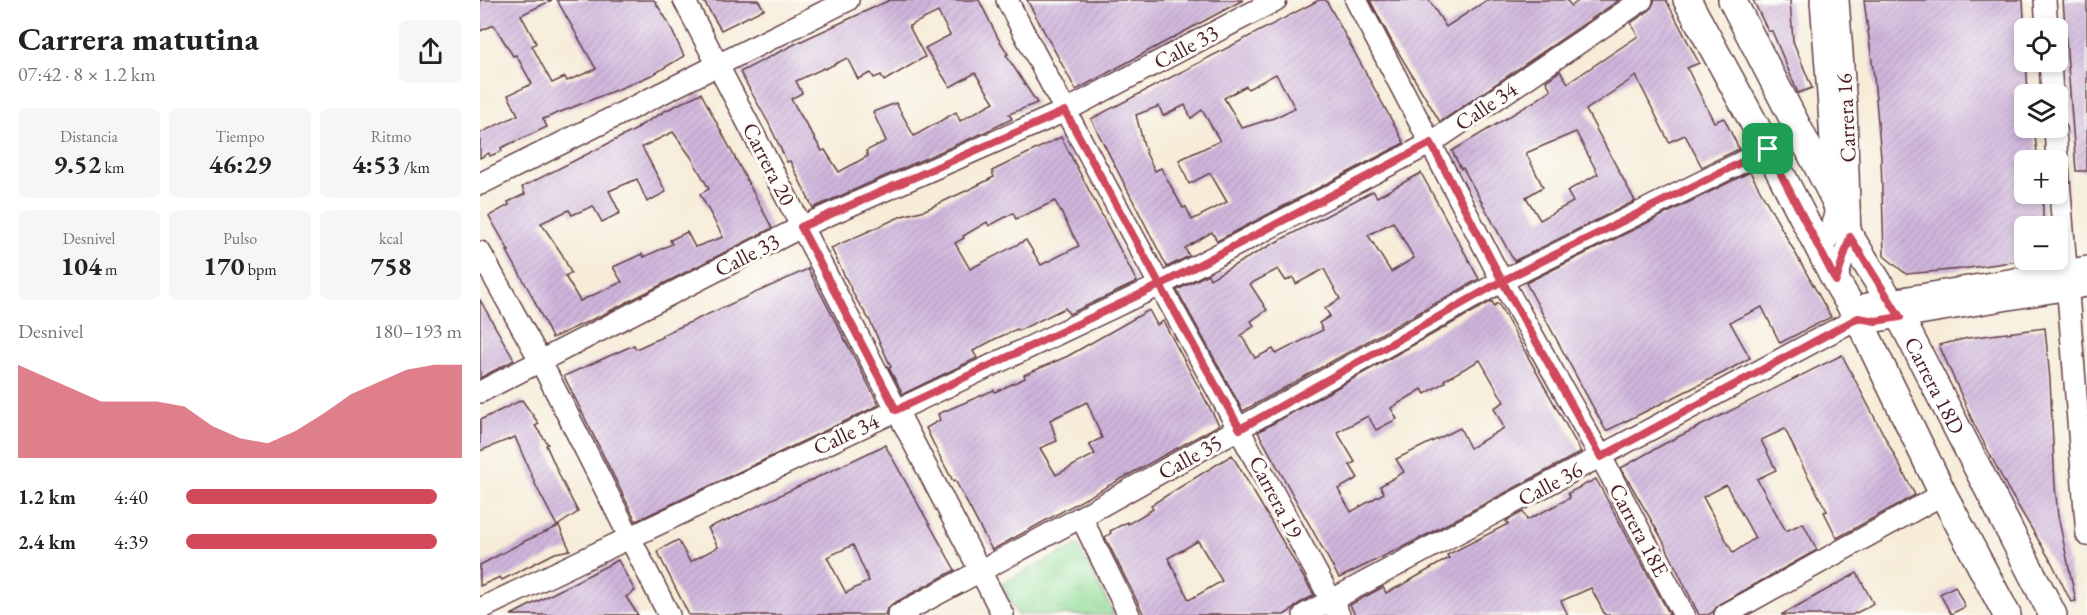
<!DOCTYPE html>
<html lang="es">
<head>
<meta charset="utf-8">
<style>
	body { margin:0; font-family:"EB Garamond",serif; background:#f6f6f6; color:#222; height:100vh; display:flex; flex-direction:column; font-size:22px; white-space:nowrap }
	* { box-sizing:border-box; margin:0 }
	p { font-size:20px; color:#767676 }
	.icon { flex:none; width:33px; height:33px; fill:none; stroke:currentColor; stroke-width:2; stroke-linecap:round; stroke-linejoin:round }
	.map { position:relative; flex:1; overflow:hidden }
	.details { display:flex; flex-direction:column; background:#fff; width:480px }
	.details>* { flex:none }
	.controls { position:absolute; left:1534px; top:18px; display:grid; gap:12px }
	.controls a { display:grid; place-items:center; width:54px; height:54px; border-radius:9px; background:#fff; box-shadow:0 3px 9px #0003; font-size:30px }
	.pin { position:absolute; display:grid; place-items:center; width:51px; height:51px; color:#fff; margin:-26px; border-radius:12px; box-shadow:0 3px 9px #0006 }
	.round { display:grid; place-items:center; flex:none; width:63px; height:63px; border-radius:9px; background:#f6f6f6 }
	.headline { display:flex; align-items:center; justify-content:space-between; height:102px; padding:0 18px }
	h1 { font-size:33px; font-weight:700; line-height:45px }
	.metrics { display:grid; grid-template-columns:repeat(3,1fr); gap:9px; height:102px; padding:6px 18px }
	.metrics div { display:grid; align-content:center; border-radius:9px; background:#f6f6f6; text-align:center }
	.metrics b { font-size:26px; font-weight:700 }
	.metrics small { font-size:16px; font-weight:400 }
	.metrics p { font-size:16px }
	.chart { height:168px; padding:12px 18px }
	.chart p { display:flex; justify-content:space-between }
	.chart svg { width:100%; height:108px; margin-top:6px; fill:#d1495b; opacity:.7 }
	ul { padding:0 18px; list-style:none; font-size:20px }
	li { display:grid; grid-template-columns:96px 72px 1fr; align-items:center; height:45px }
	li i { height:15px; border-radius:8px; background:#d1495b }
	main { display:flex; flex:1; min-height:0 }
	.map>svg:first-child { display:block }
	.park { fill:url(#park-tufts); stroke:#6e7e62; stroke-width:1.5 }
	.building { fill:url(#building-hatch); fill-rule:evenodd }
	.lines { fill:none; stroke-linecap:round; stroke-linejoin:round }
	.minor-casing { stroke:#643e45; stroke-width:24 }
	.major-casing { stroke:#643e45; stroke-width:30 }
	.minor { stroke:#fff; stroke-width:21 }
	.major { stroke:#fff; stroke-width:27 }
	.route-casing { stroke:#fff; stroke-width:12 }
	.route { stroke:#d1495b; stroke-width:8 }
	.labels { text-anchor:middle; dominant-baseline:central; stroke-width:6; stroke-linejoin:round; paint-order:stroke }
	.street-label { font-size:22px; fill:#4a1f2b; stroke:#fdfcf7 }
</style>
</head>
<body>
<main>
<section class="details">
<div class="headline"><div><h1>Carrera matutina</h1><p>07:42 · 8 × 1.2 km</p></div><a class="round"><svg class="icon" aria-label="share" viewBox="0 0 24 24"><path d="M12 15V3M7 8l5-5 5 5M5 13v7h14v-7"/></svg></a></div>
<div class="metrics">
<div><p>Distancia</p><b>9.52<small> km</small></b></div>
<div><p>Tiempo</p><b>46:29</b></div>
<div><p>Ritmo</p><b>4:53<small> /km</small></b></div>
</div>
<div class="metrics">
<div><p>Desnivel</p><b>104<small> m</small></b></div>
<div><p>Pulso</p><b>170<small> bpm</small></b></div>
<div><p>kcal</p><b>758</b></div>
</div>
<div class="chart"><p><span>Desnivel</span>180–193 m</p>
<svg viewBox="0 0 160 44" preserveAspectRatio="none"><path d="M0 44V6L10 11L20 16L30 21L40 21L50 21L60 23L70 31L80 36L90 38L100 33L110 26L120 18L130 13L140 8L150 6L160 6V44z"/></svg>
</div>
<ul>
<li><b>1.2 km</b>4:40<i style="width:91%"></i></li>
<li><b>2.4 km</b>4:39<i style="width:91%"></i></li>
</ul>
</section>
<div class="map">
<svg width="1607" height="615" viewBox="0 0 1607 615">
	<defs>
		<pattern id="park-tufts" width="24" height="20" patternUnits="userSpaceOnUse" patternTransform="scale(1.5)"><rect width="24" height="20" fill="#92dd9a"/><path d="M3 7l-1-3M5 7V3M7 7l1-3M15 17l-1-3M17 17v-4M19 17l1-3" fill="none" stroke="#7fbd85"/></pattern>
		<pattern id="building-hatch" width="6" height="6" patternUnits="userSpaceOnUse" patternTransform="scale(1.5)"><rect width="6" height="6" fill="#cfb5dc"/><path d="M-1 1l2-2M0 6l6-6M5 7l2-2" fill="none" stroke="#b39bbd"/></pattern>
	</defs>
	<rect width="100%" height="100%" fill="#fdfcf7"/>
	<filter id="ink" filterUnits="userSpaceOnUse"><feTurbulence type="fractalNoise" baseFrequency=".0167" numOctaves="2"/><feDisplacementMap in="SourceGraphic" scale="12" xChannelSelector="R" yChannelSelector="G"/><feConvolveMatrix kernelMatrix="1 2 1 2 8 2 1 2 1" color-interpolation-filters="sRGB"/></filter>
	<filter id="wash" filterUnits="userSpaceOnUse"><feTurbulence type="fractalNoise" baseFrequency=".008" numOctaves="4" result="noise"/><feDisplacementMap in="SourceGraphic" scale="24" xChannelSelector="R" yChannelSelector="G"/><feGaussianBlur stdDeviation="1.35" result="paint"/><feColorMatrix in="noise" values="0 0 0 0 0 0 0 0 0 0 0 0 0 0 0 0 0 1.4 0 .05"/><feComposite in="paint" operator="in"/></filter>
	<g filter="url(#wash)">
		<rect width="100%" height="100%" fill="#f6ecd8"/>
		<!-- park -->
		<path class="park" d="M598,545L634,615H538L521,583Z"/>
		<g id="blocks">
			<!-- building -->
			<g class="building">
				<path d="M0,0H72L41,15L56,43L52,46L72,83L85,77L87,81L116,69L77,0H174L187,20L204,56L174,74L146,86L63,119L67,127L21,148L22,151L10,156L9,153L0,158V133L38,115L28,95L52,84L36,55L33,56L14,25L0,31Z"/>
				<path d="M223,0H278L284,9L241,30Z"/>
				<path d="M410,0H499L518,38L528,54L526,55L557,103L529,114L532,119L505,132L333,208L310,161L307,162L288,122L260,72L317,43ZM458,12L470,35L445,48L470,87L495,73L514,102L480,121L476,112L434,136L416,103L393,112L406,141L386,151L388,156L359,172L345,150L342,151L311,99L322,93L316,81L344,68L345,69L367,58L378,79L391,73L394,78L401,75L404,81L445,57L429,26Z"/>
				<path d="M547,0H763L596,90Z"/>
				<path d="M839,0H846L924,143L737,241L732,232L705,248L709,256L687,267L611,119ZM796,74L815,108L794,118L762,128L744,98L766,86L768,89ZM705,105L711,118L722,110L740,141L699,160L709,184L730,173L747,202L712,220L706,207L703,208L681,168L675,171L666,153L656,115L679,106L683,116Z"/>
				<path d="M890,0H949L966,27L1007,0H1087L1091,6L1100,0H1139L960,122L911,40Z"/>
				<path d="M1175,0H1186L1219,63L1207,68L1234,122L1244,118L1259,149L1222,167L1205,135L1189,142L1156,76L1106,110L1155,201L1034,261L983,168L981,169L972,151L1055,101L1071,90L1066,81L1080,71L1088,83L1158,36L1151,23L1170,10ZM1096,132L1118,174L1087,191L1093,202L1060,220L1046,197L1063,187L1046,153Z"/>
				<path d="M1273,0H1310L1313,41L1332,88L1318,93L1292,31H1288Z"/>
				<path d="M1384,0H1543L1548,94H1545V128H1554L1558,160H1545V194H1562L1563,210V226H1545V260L1482,269L1426,274L1404,256L1401,157L1394,77Z"/>
				<path d="M1583,0H1607V171H1596Z"/>
				<path d="M221,93L292,228L122,315L72,338L51,294L27,251H29L9,216L29,205L28,202L45,194L42,187L159,128L158,127L185,111ZM193,132L211,157L229,189L220,194L243,237L215,247L207,232L190,240L192,244L164,257L162,254L133,267L142,282L100,301L85,276L91,273L82,254L61,223L89,210L92,215L113,206L122,222L140,213L129,191L157,179L167,202L186,192L162,147Z"/>
				<path d="M581,137L657,282L589,314L585,308L538,331L537,329L515,339L493,351L497,358L423,394L409,368L411,367L389,319L376,299L351,248L422,216L445,210L490,189L514,177L512,171ZM575,201L599,246L561,265L546,240L490,269L475,243L484,238L483,236L507,222L509,226L533,213L536,219Z"/>
				<path d="M1270,172L1351,317L1300,343L1282,307L1250,322L1270,358L1243,373L1126,431L1046,283Z"/>
				<path d="M941,173L999,279L763,411L697,290L728,274L730,279L785,248L893,191L897,197ZM913,222L934,258L911,272L888,235ZM798,269L806,281L813,277L816,284L844,269L860,299L845,308L850,316L839,323L843,330L796,354L793,349L775,358L761,335L774,326L771,321L787,310L770,284Z"/>
				<path d="M328,269L399,405L156,521L84,376L154,345L156,349L182,337V335Z"/>
				<path d="M0,300L34,360L0,378Z"/>
				<path d="M1012,301L1014,306L1018,303L1101,452L935,541L859,578L778,432ZM1000,360L1024,402L1014,408L1024,428L990,448L980,428L916,459L924,472L900,486L904,493L871,512L858,489L878,478L870,465L875,462L857,432L888,416L896,430L917,419L911,408L942,389L945,394L965,382L964,380Z"/>
				<path d="M669,310L677,325L683,321L739,425L512,550L475,480L473,481L457,451L446,428L460,420L458,414L514,390L515,392L545,378L544,375L588,356ZM607,402L622,438L609,444L615,454L576,475L560,448L577,441L570,420Z"/>
				<path d="M1565,328L1570,379L1575,486L1578,516L1596,601L1591,602L1572,563L1528,489L1494,424L1459,345L1488,338Z"/>
				<path d="M1362,355L1435,495L1357,538L1344,512L1347,511L1323,467L1305,429L1281,440L1296,470L1277,479L1306,531L1323,523L1337,550L1239,604L1233,612L1228,615H1219L1181,537L1141,468L1184,444ZM1246,485L1275,538L1253,553L1223,497Z"/>
				<path d="M42,400L59,424L55,426L68,444L66,445L82,481L98,512L77,526L57,488L35,437L0,451V420Z"/>
				<path d="M405,445L475,570L412,604L407,609L405,615H209L177,551L198,540L210,562L238,547L228,528L243,521L244,522ZM373,545L389,581L366,593L347,557Z"/>
				<path d="M752,455L834,595L818,604L812,610L804,615H664L625,537L631,533L630,531L647,522L648,524L673,509L671,505ZM718,541L742,581L709,600L688,558Z"/>
				<path d="M1116,479L1190,615H1125L1111,588L1081,601L1088,615H875L870,605L903,587L906,593L924,584L969,558L967,555L1028,524L1026,521L1043,512L1047,520L1090,498L1088,493Z"/>
				<path d="M79,526L90,550L75,553L22,580L20,577L0,586V565L47,540Z"/>
				<path d="M138,560L155,591L146,597L158,615H31Z"/>
				<path d="M1377,573L1393,603L1384,609L1372,615H1301Z"/>
				<path d="M1475,586L1485,607L1471,614L1460,594Z"/>
			</g>
		</g>
	</g>
	<g filter="url(#ink)">
		<use href="#blocks" fill-opacity="0" stroke="#643e45" stroke-width="1.5"/>
		<g class="lines">
			<defs>
				<g id="minor">
					<path d="M204,0L523,615"/>
					<path d="M527,0C634,207 750,409 859,615"/>
					<path d="M876,0L1022,281L1121,457L1204,615"/>
					<path d="M1565,0L1567,28"/>
					<path d="M1570,62L1572,94"/>
					<path d="M1575,128L1577,160"/>
					<path d="M1578,167L1607,535"/>
					<path d="M0,184L368,0"/>
					<path d="M1341,251L1350,234L1355,213L1349,108L1341,0"/>
					<path d="M0,252L60,360L189,615"/>
					<path d="M1356,281L1370,237L1366,107L1358,0"/>
					<path d="M1378,318L1397,321L1607,286"/>
					<path d="M0,392L321,227L585,111L796,0"/>
					<path d="M601,517L649,615"/>
					<path d="M0,609L680,285L951,143L1162,0"/>
					<path d="M418,615L601,517L1022,281L1288,149"/>
					<path d="M824,615L1378,318L1387,304L1607,267"/>
					<path d="M1245,615L1463,494"/>
				</g>
				<g id="major">
					<path d="M1207,0L1288,149L1356,281L1378,318L1463,494L1527,615"/>
					<path id="s1" d="M1252,0L1354,198L1370,237L1420,317L1573,615"/>
				</g>
			</defs>
			<!-- minor casing -->
			<use href="#minor" class="minor-casing"/>
			<!-- major casing -->
			<use href="#major" class="major-casing"/>
			<!-- minor -->
			<use href="#minor" class="minor"/>
			<!-- major -->
			<use href="#major" class="major"/>
		</g>
	</g>
	<g class="lines" filter="url(#ink)">
		<defs>
			<path id="route" d="M1288,149L1022,281L951,143L680,285L585,111L321,227L416,410L680,285L760,429L1022,281L1121,457L1378,318L1396,321L1420,317L1370,237L1356,281L1288,149"/>
		</defs>
		<!-- route casing -->
		<use href="#route" class="route-casing"/>
		<!-- route -->
		<use href="#route" class="route"/>
	</g>
	<g class="labels">
		<!-- street labels -->
		<g class="street-label">
			<text transform="translate(706 47) rotate(-28)">Calle 33</text>
			<text transform="translate(1006 106) rotate(-34)">Calle 34</text>
			<text transform="translate(1366 118) rotate(-93)">Carrera 16</text>
			<text transform="translate(289 164) rotate(63)">Carrera 20</text>
			<text transform="translate(267 255) rotate(-27)">Calle 33</text>
			<text stroke="none"><textPath href="#s1" startOffset="436">Carrera 18D</textPath></text>
			<text transform="translate(366 434) rotate(-25)">Calle 34</text>
			<text transform="translate(710 457) rotate(-29)">Calle 35</text>
			<text transform="translate(1070 484) rotate(-28)">Calle 36</text>
			<text transform="translate(796 497) rotate(62)">Carrera 19</text>
			<text transform="translate(1159 530) rotate(62)">Carrera 18E</text>
		</g>
	</g>
</svg>
<div class="controls">
<a><svg class="icon" aria-label="locate" viewBox="0 0 24 24"><circle cx="12" cy="12" r="6"/><path d="M12 2v4M12 18v4M2 12h4M18 12h4"/></svg></a>
<a><svg class="icon" aria-label="layers" viewBox="0 0 24 24"><path d="M12 4l9 5-9 5-9-5zM3 14l9 5 9-5"/></svg></a>
<a>+</a>
<a>−</a>
</div>
<div class="pin" style="left:1288px;top:149px;background:#1e9e55"><svg class="icon" aria-label="arrive" viewBox="0 0 24 24"><path d="M6 21V4h12l-3 4 3 4H6"/></svg></div>
</div>
</main>
</body>
</html>
